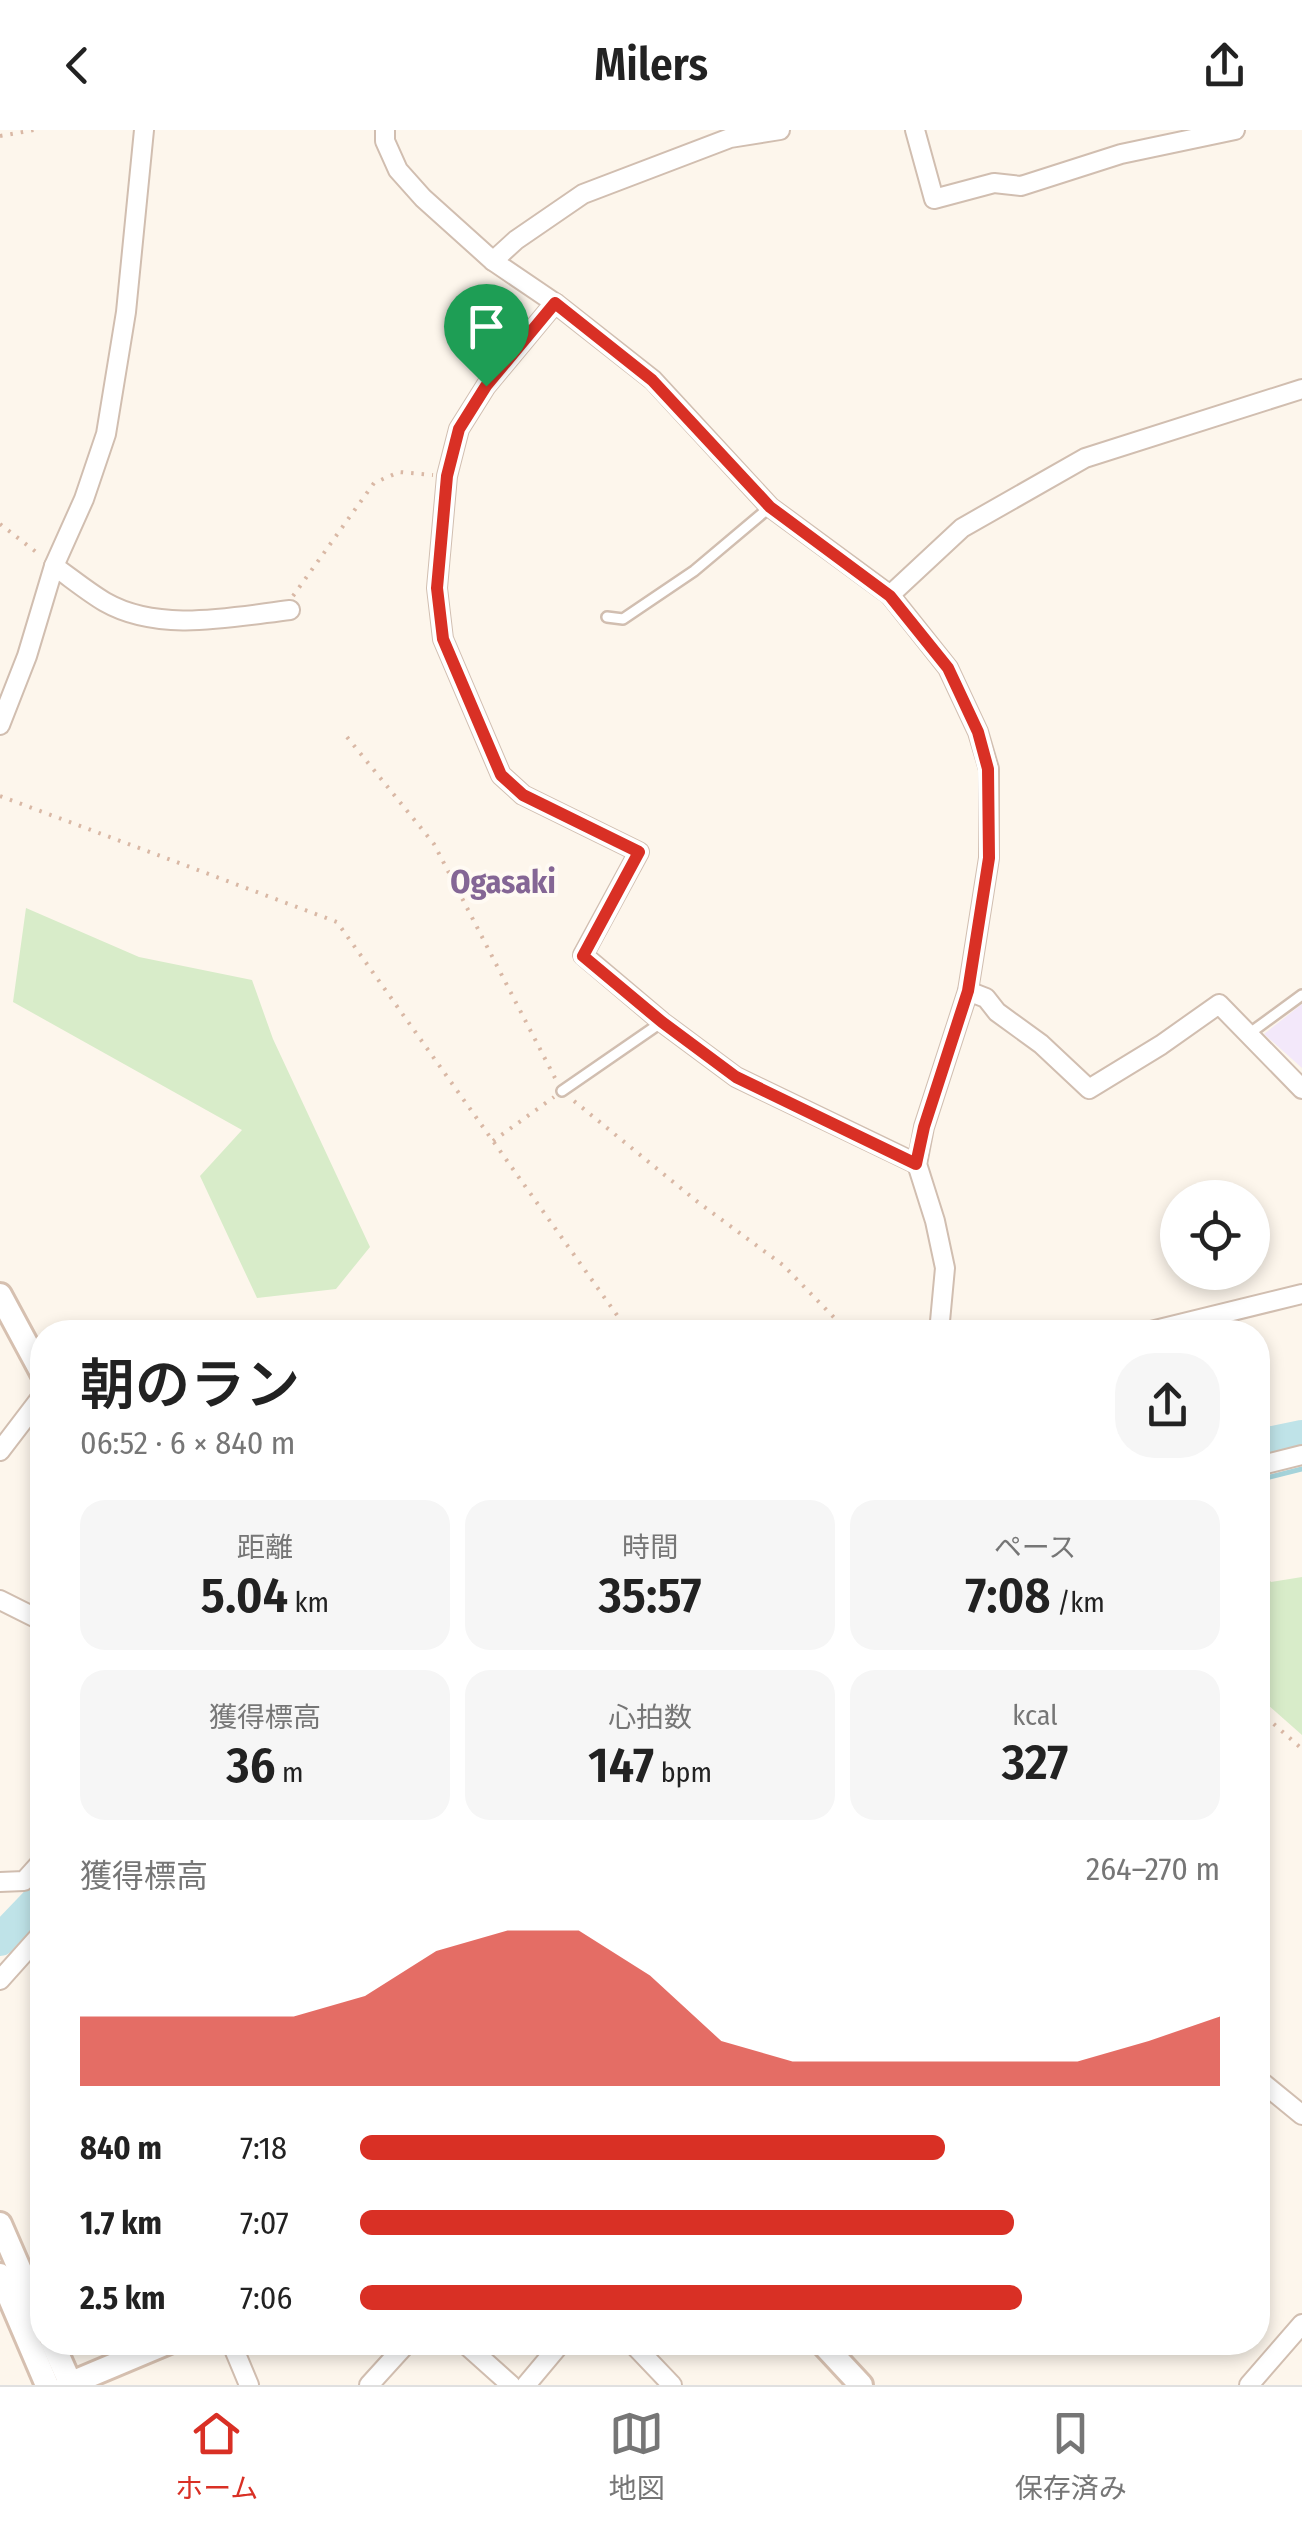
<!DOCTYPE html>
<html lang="ja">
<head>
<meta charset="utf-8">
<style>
	body { margin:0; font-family:"Fira Sans Condensed","Noto Sans JP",sans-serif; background:#f6f6f6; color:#222; height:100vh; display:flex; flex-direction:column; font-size:38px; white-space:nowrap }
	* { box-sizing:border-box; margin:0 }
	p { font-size:32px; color:#767676 }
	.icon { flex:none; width:55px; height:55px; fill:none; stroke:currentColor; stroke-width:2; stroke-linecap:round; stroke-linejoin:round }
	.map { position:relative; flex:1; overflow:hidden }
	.sheet { position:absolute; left:30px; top:1190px; width:1240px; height:1035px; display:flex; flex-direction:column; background:#fff; border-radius:40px; box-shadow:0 5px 15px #0003 }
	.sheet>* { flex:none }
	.tools { position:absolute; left:1160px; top:1050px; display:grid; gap:20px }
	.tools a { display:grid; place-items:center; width:110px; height:110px; border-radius:50%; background:#fff; box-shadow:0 5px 15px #0003; font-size:50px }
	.pin { position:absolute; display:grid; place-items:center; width:85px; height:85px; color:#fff; margin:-102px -42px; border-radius:50% 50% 50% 0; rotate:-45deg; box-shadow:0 0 10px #0007 }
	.pin .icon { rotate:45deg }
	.round { display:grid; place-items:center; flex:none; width:105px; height:105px; border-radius:40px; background:#f6f6f6 }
	.head { display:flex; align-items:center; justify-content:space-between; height:170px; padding:0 50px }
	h1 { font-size:55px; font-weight:600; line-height:75px }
	.stats { display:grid; grid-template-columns:repeat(3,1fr); gap:15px; height:170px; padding:10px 50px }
	.stats div { display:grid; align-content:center; border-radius:25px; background:#f6f6f6; text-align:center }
	.stats b { font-size:50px; font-weight:600 }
	.stats small { font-size:28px; font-weight:400 }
	.stats p { font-size:28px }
	.chart { height:280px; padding:20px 50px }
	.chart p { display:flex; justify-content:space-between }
	.chart svg { width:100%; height:180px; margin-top:10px; fill:#d93025; opacity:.7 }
	ul { padding:0 50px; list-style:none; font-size:32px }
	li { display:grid; grid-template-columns:160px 120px 1fr; align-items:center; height:75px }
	li i { height:25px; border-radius:12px; background:#d93025 }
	header { display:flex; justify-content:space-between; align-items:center; height:130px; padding:0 50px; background:#fff; font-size:45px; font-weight:600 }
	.tab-bar { display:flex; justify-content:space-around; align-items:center; height:140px; border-top:2px solid #e0e0e0; background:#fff; font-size:28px; color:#767676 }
	.tab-bar a { display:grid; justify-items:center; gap:5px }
	.tab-bar .on { color:#d93025 }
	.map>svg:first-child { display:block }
	.education { fill:#f3e8fa }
	.green { fill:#d8ecc9 }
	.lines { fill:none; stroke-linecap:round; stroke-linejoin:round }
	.stream { stroke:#a5d3da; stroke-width:5 }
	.river { stroke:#bfe3e8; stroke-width:32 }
	.lane-casing { stroke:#d1beb0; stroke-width:14 }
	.street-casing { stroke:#d1beb0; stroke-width:22 }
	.secondary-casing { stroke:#d6c0b0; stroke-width:28 }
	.path { stroke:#d9b8a5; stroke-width:4; stroke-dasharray:2.5 8; stroke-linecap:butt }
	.lane { stroke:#fff; stroke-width:9 }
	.street { stroke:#fff; stroke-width:18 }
	.secondary { stroke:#fff; stroke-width:22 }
	.route-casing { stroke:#fff; stroke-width:20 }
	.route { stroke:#d93025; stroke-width:12 }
	.labels { text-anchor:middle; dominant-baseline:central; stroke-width:8; stroke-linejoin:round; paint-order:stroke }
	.quarter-label { font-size:32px; font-weight:bold; fill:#846695; stroke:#fffaf3 }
</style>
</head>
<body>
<header><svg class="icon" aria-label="back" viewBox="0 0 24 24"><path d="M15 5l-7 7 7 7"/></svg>Milers<svg class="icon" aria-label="share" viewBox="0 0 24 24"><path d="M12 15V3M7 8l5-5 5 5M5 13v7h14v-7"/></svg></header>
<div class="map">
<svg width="1302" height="2255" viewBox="0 0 1302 2255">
	<rect width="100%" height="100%" fill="#fdf6ec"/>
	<!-- education -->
	<path class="education" d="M1302,874V938L1264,904Z"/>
	<!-- green -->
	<g class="green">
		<path d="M26,778L139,827L252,850L273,909L370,1117L336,1159L257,1168L200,1046L242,1000L13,872Z"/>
		<path d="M1258,1436L1271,1452L1302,1447V1605L1258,1566Z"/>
	</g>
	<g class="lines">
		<!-- stream -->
		<path class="stream" d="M1258,1350L1302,1339"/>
		<!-- river -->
		<g class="river">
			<path d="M1258,1315L1302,1306"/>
			<path d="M0,1810L42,1766"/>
		</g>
		<defs>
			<g id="lane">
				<path d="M607,487L623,489L694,441L770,377"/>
				<path d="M1250,903L1302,865"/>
				<path d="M562,961L662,892"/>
			</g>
			<g id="street">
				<path d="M385,0V11L398,40L423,68L493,131L555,173L653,250L770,377L890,465L948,538L978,602L989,639V728L968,861L924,997L917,1034L935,1091L945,1138L939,1202"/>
				<path d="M915,0L934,69L994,53L1021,56L1121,24L1235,0"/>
				<path d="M493,131L516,110L583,64L730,8L780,0"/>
				<path d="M555,173L486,256L459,299L447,346L437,458L443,509L501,645L523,665L639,722L583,825L662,892L736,947L917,1034"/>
				<path d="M54,436C71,448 88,462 105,472C159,503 232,487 290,480"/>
				<path d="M890,465L962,398L1085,328L1302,259"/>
				<path d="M0,595L27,526L54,436L84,369L106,304L126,182L144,0"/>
				<path d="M968,861L986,868L997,882L1041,914L1089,959L1161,915L1219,874L1302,959"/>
				<path d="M1147,1202L1302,1164"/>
				<path d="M0,1321L42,1266"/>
				<path d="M1258,1336L1302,1325"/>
				<path d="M0,1470L42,1491"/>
				<path d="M0,1752L24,1751L42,1731"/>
				<path d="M0,1850L42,1803"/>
				<path d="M1258,1949L1302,1985"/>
				<path d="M231,2212L249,2255"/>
				<path d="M463,2212L511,2255"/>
				<path d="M631,2212L672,2255"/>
				<path d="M369,2255L408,2212"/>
				<path d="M526,2255L562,2212"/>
				<path d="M1249,2255L1302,2194"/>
			</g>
			<g id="secondary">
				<path d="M0,1165L42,1243"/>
				<path d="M0,2094L42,2191"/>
				<path d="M0,2145L47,2255"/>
				<path d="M52,2212L71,2255"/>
				<path d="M821,2212L861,2255"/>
				<path d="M67,2255L169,2212"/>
			</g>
		</defs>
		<!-- lane casing -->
		<use href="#lane" class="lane-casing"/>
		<!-- street casing -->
		<use href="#street" class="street-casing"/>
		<!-- secondary casing -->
		<use href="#secondary" class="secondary-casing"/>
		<!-- path -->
		<g class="path">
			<path d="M0,6L34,0"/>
			<path d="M0,394L40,425"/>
			<path d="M293,466L374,353L399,342L433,345"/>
			<path d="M347,607L434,714L555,948"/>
			<path d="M0,666L337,792L629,1202"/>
			<path d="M574,971L699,1073L783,1135L848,1202"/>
			<path d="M493,1011L554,967"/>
			<path d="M1258,1580L1302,1619"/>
		</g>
		<!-- lane -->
		<use href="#lane" class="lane"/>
		<!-- street -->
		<use href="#street" class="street"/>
		<!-- secondary -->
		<use href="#secondary" class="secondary"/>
	</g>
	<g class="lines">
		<defs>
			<path id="route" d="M555,173L652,250L770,377L890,466L948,538L978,602L988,639L989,728L968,861L924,997L916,1034L736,947L662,892L583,826L639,722L523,665L501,645L443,509L437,458L447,346L459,299L486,256Z"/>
		</defs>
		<!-- route casing -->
		<use href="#route" class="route-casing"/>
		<!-- route -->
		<use href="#route" class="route"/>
	</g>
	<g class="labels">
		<!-- quarter labels -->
		<g class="quarter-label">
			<text x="503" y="752">Ogasaki</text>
		</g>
	</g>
</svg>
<div class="tools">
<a><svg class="icon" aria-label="locate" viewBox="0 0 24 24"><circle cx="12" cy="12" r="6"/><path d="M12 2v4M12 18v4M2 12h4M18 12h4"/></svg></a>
</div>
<div class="pin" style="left:486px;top:256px;background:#1e9e55"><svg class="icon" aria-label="arrive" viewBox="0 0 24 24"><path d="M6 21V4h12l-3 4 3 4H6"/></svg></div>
<section class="sheet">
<div class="head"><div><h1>朝のラン</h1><p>06:52 · 6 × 840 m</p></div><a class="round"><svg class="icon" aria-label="share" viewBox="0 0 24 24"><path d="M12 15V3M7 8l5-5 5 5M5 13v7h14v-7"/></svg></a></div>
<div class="stats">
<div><p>距離</p><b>5.04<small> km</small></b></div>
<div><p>時間</p><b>35:57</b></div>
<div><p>ペース</p><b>7:08<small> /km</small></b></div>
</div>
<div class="stats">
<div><p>獲得標高</p><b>36<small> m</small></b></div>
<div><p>心拍数</p><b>147<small> bpm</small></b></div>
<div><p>kcal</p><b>327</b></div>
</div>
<div class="chart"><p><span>獲得標高</span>264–270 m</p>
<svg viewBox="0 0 160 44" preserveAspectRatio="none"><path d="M0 44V27L10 27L20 27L30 27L40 22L50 11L60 6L70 6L80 17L90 33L100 38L110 38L120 38L130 38L140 38L150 33L160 27V44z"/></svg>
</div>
<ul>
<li><b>840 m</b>7:18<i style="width:68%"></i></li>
<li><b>1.7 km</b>7:07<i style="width:76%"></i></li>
<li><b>2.5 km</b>7:06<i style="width:77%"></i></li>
</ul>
</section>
</div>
<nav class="tab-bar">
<a class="on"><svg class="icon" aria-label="home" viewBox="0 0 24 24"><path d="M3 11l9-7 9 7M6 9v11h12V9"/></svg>ホーム</a>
<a><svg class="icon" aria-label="map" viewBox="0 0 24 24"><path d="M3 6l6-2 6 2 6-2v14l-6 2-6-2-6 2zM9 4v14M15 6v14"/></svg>地図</a>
<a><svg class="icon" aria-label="saved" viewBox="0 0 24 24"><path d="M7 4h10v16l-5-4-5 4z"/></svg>保存済み</a>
</nav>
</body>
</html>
